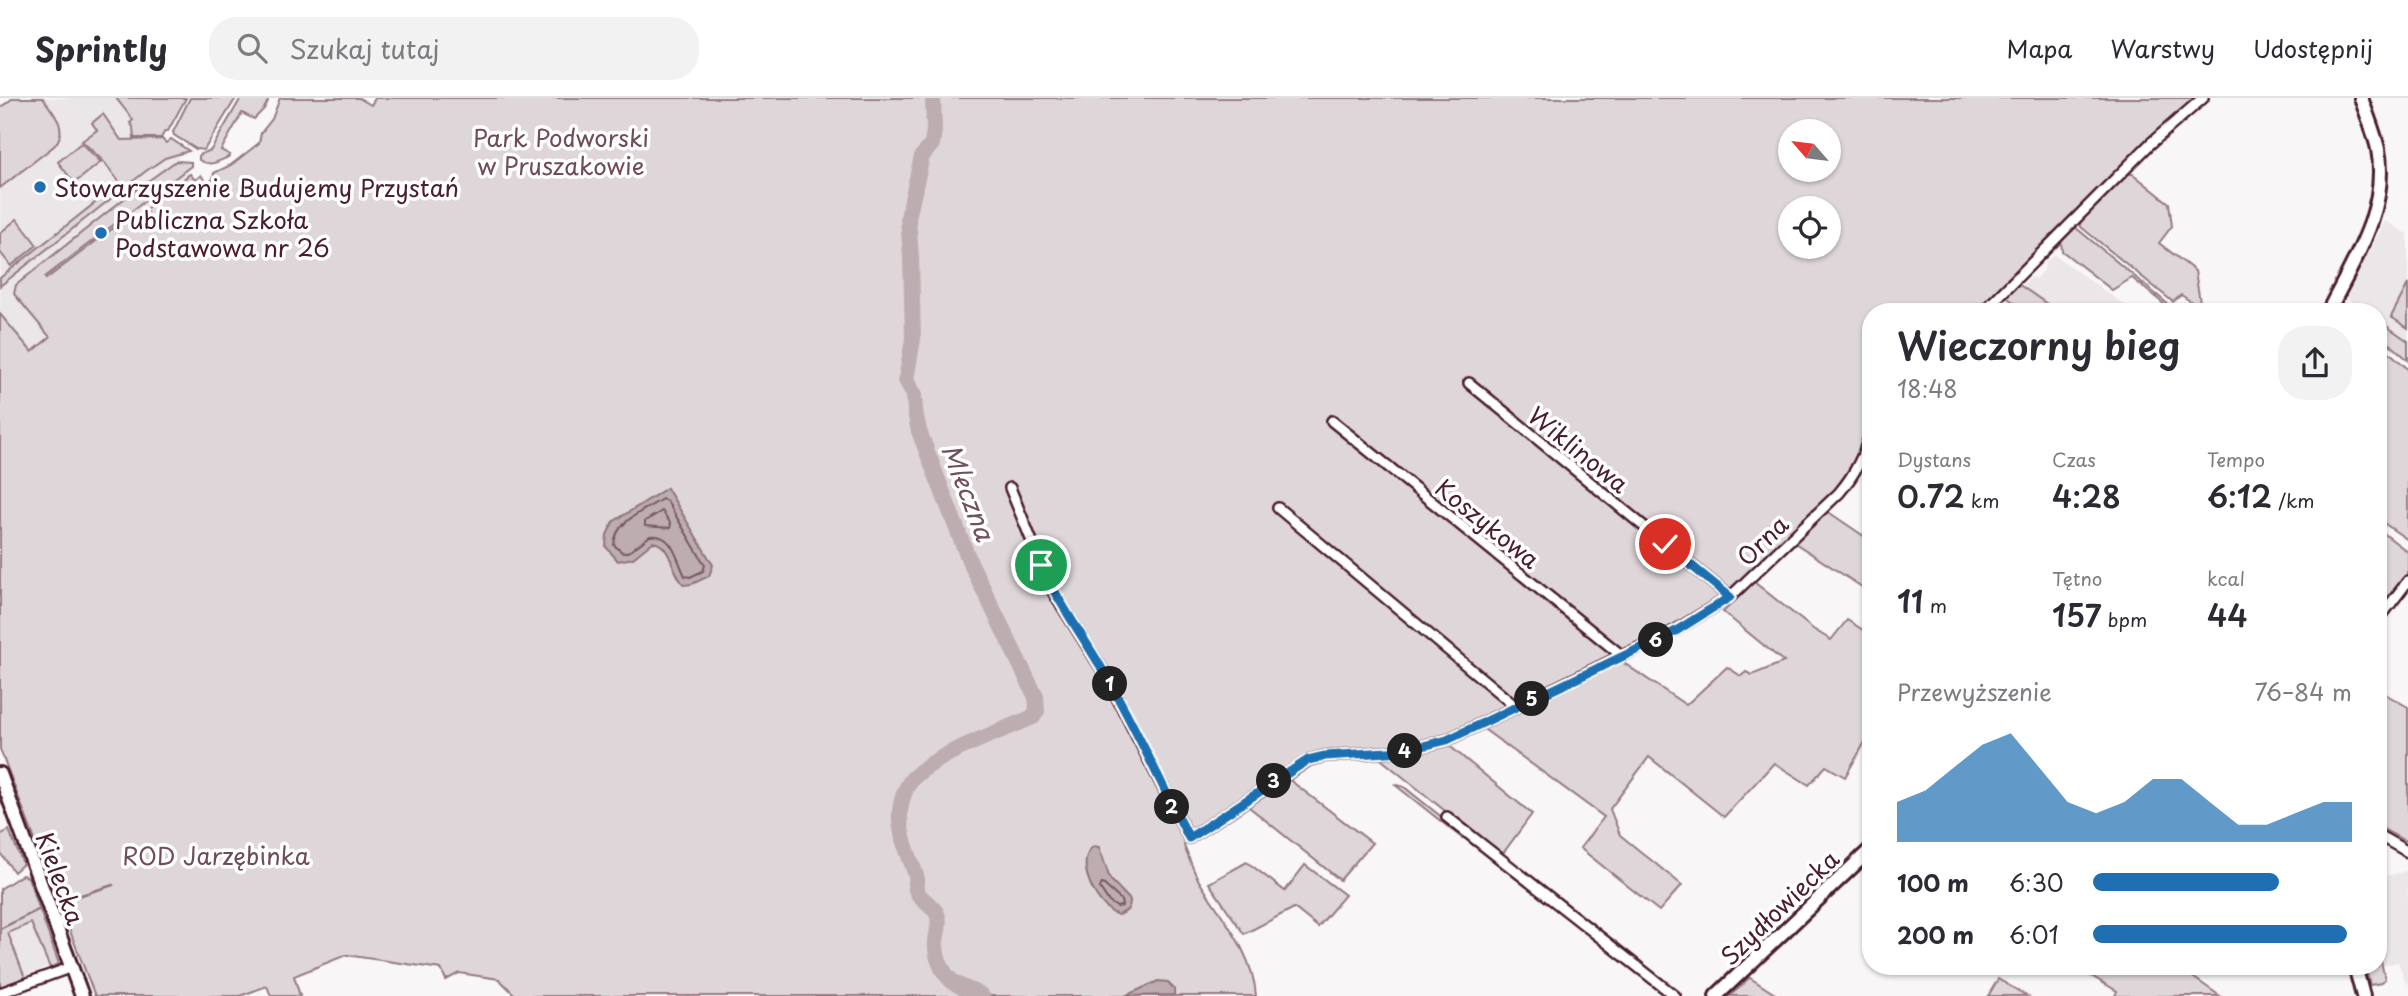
<!DOCTYPE html>
<html lang="pl">
<head>
<meta charset="utf-8">
<style>
	body { margin:0; font-family:"Playpen Sans",sans-serif; background:#f2f2f3; color:#2b2b33; height:100vh; display:flex; flex-direction:column; font-size:26px; white-space:nowrap }
	* { box-sizing:border-box; margin:0 }
	p { font-size:23px; color:#7c7c81 }
	.icon { flex:none; width:38px; height:38px; fill:none; stroke:currentColor; stroke-width:2; stroke-linecap:round; stroke-linejoin:round }
	.map { position:relative; flex:1; overflow:hidden }
	.sheet { position:absolute; left:1862px; top:205px; width:525px; height:672px; display:flex; flex-direction:column; background:#fff; border-radius:28px; box-shadow:0 2px 5px #0004 }
	.sheet>* { flex:none }
	.needle { width:46px; rotate:298deg }
	.controls { position:absolute; left:1778px; top:21px; display:grid; gap:14px }
	.controls a { display:grid; place-items:center; width:63px; height:63px; border-radius:50%; background:#fff; box-shadow:0 2px 5px #0004; font-size:35px }
	.pin { position:absolute; display:grid; place-items:center; width:60px; height:60px; color:#fff; margin:-30px; border:4px solid #fff; border-radius:50%; box-shadow:0 2px 7px #0007 }
	.km { position:absolute; width:35px; height:35px; margin:-18px; border-radius:50%; background:#222; color:#fff; font-size:19px; line-height:35px; text-align:center }
	.round { display:grid; place-items:center; flex:none; width:74px; height:74px; border-radius:28px; background:#f2f2f3 }
	.headline { display:flex; align-items:center; justify-content:space-between; height:119px; padding:0 35px }
	h1 { font-size:38px; font-weight:600; line-height:52px }
	.stats { display:grid; grid-template-columns:repeat(3,1fr); gap:10px; height:119px; padding:7px 35px }
	.stats div { display:grid; align-content:center }
	.stats b { font-size:30px; font-weight:600 }
	.stats small { font-size:19px; font-weight:400 }
	.stats p { font-size:19px }
	.chart { height:196px; padding:14px 35px }
	.chart p { display:flex; justify-content:space-between }
	.chart svg { width:100%; height:126px; margin-top:7px; fill:#1f6fb2; opacity:.7 }
	ul { padding:0 35px; list-style:none; font-size:23px }
	li { display:grid; grid-template-columns:112px 84px 1fr; align-items:center; height:52px }
	li i { height:18px; border-radius:9px; background:#1f6fb2 }
	header { display:flex; align-items:center; gap:42px; box-sizing:border-box; height:98px; padding:0 35px; background:#fff; border-bottom:2px solid #e1e1e2 }
	header strong { font-size:33px }
	nav { display:flex; gap:38px; margin-inline-start:auto; font-size:24px }
	.search { width:490px; height:63px; background:#f2f2f3; display:flex; align-items:center; gap:18px; box-sizing:border-box; padding:0 24px; border-radius:28px; color:#7c7c81; font-size:26px }
	.map>svg:first-child { display:block }
	.built { fill:#ebe6e8 }
	.green { fill:#ded6d9; stroke:#947a82; stroke-width:2; fill-rule:evenodd }
	.water { fill:#bdadb0; stroke:#8f747b; stroke-width:2 }
	.lines { fill:none; stroke-linecap:round; stroke-linejoin:round }
	.shore { stroke:#785860; stroke-width:2 }
	.stream { stroke:#8f747b; stroke-width:2.5 }
	.river { stroke:#bdadb0; stroke-width:16 }
	.street-casing { stroke:#4a1f2b; stroke-width:14 }
	.secondary-casing { stroke:#4a1f2b; stroke-width:18 }
	.street { stroke:#fff; stroke-width:9 }
	.secondary { stroke:#fff; stroke-width:12 }
	.route-casing { stroke:#fff; stroke-width:14 }
	.route { stroke:#1f6fb2; stroke-width:9 }
	.poi-dot { fill:#1f6fb2; stroke:#fff; stroke-width:2.5 }
	.labels { text-anchor:middle; dominant-baseline:central; stroke-width:7; stroke-linejoin:round; paint-order:stroke }
	.park-label { font-size:24px; fill:#6f4d56; stroke:#fff }
	.poi-label { font-size:24px; fill:#4a1f2b; stroke:#fff; text-anchor:start }
	.street-label { font-size:24px; fill:#4a1f2b; stroke:#fff }
	.water-label { font-size:26px; font-style:italic; fill:#72515a; stroke:#fff }
</style>
</head>
<body>
<header>
<strong>Sprintly</strong>
<div class="search"><svg class="icon" aria-label="search" viewBox="0 0 24 24"><circle cx="10" cy="10" r="6"/><path d="M15 15l6 6"/></svg>Szukaj tutaj</div>
<nav><a>Mapa</a><a>Warstwy</a><a>Udostępnij</a></nav>
</header>
<div class="map">
<svg width="2408" height="898" viewBox="0 0 2408 898">
	<rect width="100%" height="100%" fill="#f8f6f7"/>
	<filter id="ink" filterUnits="userSpaceOnUse"><feTurbulence type="fractalNoise" baseFrequency=".0143" numOctaves="2"/><feDisplacementMap in="SourceGraphic" scale="14" xChannelSelector="R" yChannelSelector="G"/><feConvolveMatrix kernelMatrix="1 2 1 2 8 2 1 2 1" color-interpolation-filters="sRGB"/></filter>
	<g filter="url(#ink)">
		<!-- built -->
		<g class="built">
			<path d="M16,0H137L165,32L161,40L176,55L179,64L202,91L0,291V13Z"/>
			<path d="M2385,123L2408,136V186L2391,219L2408,230V243L2378,222V214L2366,213L2346,200Z"/>
			<path d="M2054,157L2133,213H2057L2021,188L2031,180H2036L2044,172L2045,164Z"/>
			<path d="M2378,762L2383,779L2406,773L2408,778V890L2398,864L2377,869Z"/>
			<path d="M31,825L49,868L25,878L8,835Z"/>
		</g>
		<!-- green -->
		<g class="green">
			<path d="M13,0H43C53,15 70,31 54,48L0,90V10Z"/>
			<path d="M116,0H186L168,33H165L161,40H134L133,29L130,25L133,22Z"/>
			<path d="M190,0H236L204,52L196,51L174,37L173,34Z"/>
			<path d="M241,0H266L268,3L264,11L254,21L242,15L221,52L230,57L228,59C217,64 210,69 199,62V57L211,52Z"/>
			<path d="M280,0H359L371,7L375,0H2198L2109,80L1977,213L1871,214V324L1856,367L1834,395L1738,487L1676,528L1441,640L1403,650L1316,655L1304,659L1186,737L1187,740L1184,748C1189,760 1193,772 1199,783C1222,820 1253,854 1256,898H516L499,881L459,875L446,882L441,871L346,857L294,878L300,898H271L267,888L240,898H95L0,651V216L32,254L50,239L14,196L16,187L130,96L176,63L191,64V68L45,179L46,181L116,128C128,121 137,125 148,116L145,112L190,76L195,82L201,77L207,86L213,81L214,75L231,67L259,45L261,35L272,21ZM1790,33H1829V72H1790ZM1790,110H1829V149H1790Z"/>
			<path d="M103,16L121,42L162,41L166,45L171,41L189,53L165,60L146,73L0,188V180L120,85L104,64L82,43L97,32L92,25Z"/>
			<path d="M81,45L101,64L77,83L72,82L58,64Z"/>
			<path d="M2128,76H2133L2169,105L2172,128L2159,145L2195,173L2201,210L2181,197L2173,204L2081,129L2079,123L2104,97Z"/>
			<path d="M17,121L37,147L11,168L0,154V135Z"/>
			<path d="M2075,129L2169,207L2178,213H2162L2165,207L2132,180L2112,192L2062,153L2061,144Z"/>
			<path d="M2017,186L2021,188L2057,213H2026L2005,198Z"/>
			<path d="M2408,186V230L2391,219Z"/>
			<path d="M2378,222L2408,243V262L2378,235Z"/>
			<path d="M2378,244L2408,271V442L2378,421Z"/>
			<path d="M1827,413L1871,443V495L1795,445Z"/>
			<path d="M2378,431L2408,454V478L2378,516Z"/>
			<path d="M1754,484L1813,531L1831,542L1847,522L1871,537V640L1868,639L1845,679L1826,668L1809,687L1774,665L1724,719L1649,659L1610,711L1620,737L1682,787L1659,813L1580,750L1604,719L1481,629L1515,615L1619,562L1686,607L1727,569L1741,578L1746,574L1752,577L1784,564L1723,514Z"/>
			<path d="M2378,592L2408,609V738L2405,743L2378,728Z"/>
			<path d="M1446,645L1532,716L1501,758L1377,658L1430,651Z"/>
			<path d="M1287,680L1372,745L1340,782L1244,705Z"/>
			<path d="M1394,686L1404,689L1464,737L1462,740Z"/>
			<path d="M9,732L23,766L14,774L1,756L0,737Z"/>
			<path d="M1247,764L1285,793L1305,767L1345,797L1318,829L1294,810L1244,836L1209,785Z"/>
			<path d="M22,777L28,779L59,866L50,870L31,825L8,835L25,880L0,890V791Z"/>
			<path d="M2378,850L2385,881L2381,885L2370,887L2365,868H2378Z"/>
			<path d="M2074,868H2177L2220,898H2115L2117,893Z"/>
			<path d="M1749,880H1750L1778,898H1730Z"/>
			<path d="M1998,881L2027,898H1988Z"/>
		</g>
		<!-- water -->
		<g class="water">
			<path d="M667,390L713,467L709,478L692,486L684,487C671,474 672,447 653,444L633,460L618,463L606,449L607,437L613,424Z"/>
			<path d="M1094,748L1099,749L1110,781L1130,802C1130,811 1127,814 1118,817C1098,811 1072,763 1094,748Z"/>
			<path d="M1158,883L1168,884L1174,891V897L1125,898Z"/>
		</g>
		<g class="lines">
			<!-- shore -->
			<g class="shore">
				<path d="M662,401L667,403L705,467L703,473L690,479L685,478C676,460 673,435 650,438L630,453L623,455L614,447C615,423 644,413 662,401Z"/>
				<path d="M662,413L671,426L670,430L645,428V423Z"/>
				<path d="M1102,785L1121,802L1122,808L1117,809L1109,804L1100,790Z"/>
			</g>
			<!-- stream -->
			<g class="stream">
				<path d="M62,803L113,787"/>
				<path d="M0,831L38,812"/>
			</g>
			<!-- river -->
			<path class="river" d="M933,0L934,32L932,46L922,58L908,120L911,159L913,241L906,282L914,297L915,314L919,333L969,462L1036,599L1037,613L1033,619C997,635 942,653 914,679C906,687 901,702 900,713C898,736 911,760 917,781C910,799 930,802 937,816C941,824 937,834 936,843C935,857 941,873 952,883C960,890 973,892 982,898"/>
			<defs>
				<g id="street">
					<path d="M1983,214L2150,46L2203,0"/>
					<path d="M1469,285L1730,499"/>
					<path d="M1332,323L1621,557"/>
					<path d="M1010,390L1052,492L1105,576L1189,740L1309,662L1325,658L1403,653L1447,642L1676,532L1730,499L1839,395C1856,375 1864,357 1871,333"/>
					<path d="M1278,410L1516,609"/>
					<path d="M2378,522L2408,483"/>
					<path d="M1447,719L1675,898"/>
					<path d="M2378,737L2408,754"/>
					<path d="M0,895L72,869"/>
				</g>
				<g id="secondary">
					<path d="M2328,214C2354,162 2389,111 2378,51C2374,34 2367,17 2361,0"/>
					<path d="M0,676L82,898"/>
					<path d="M2355,868L2363,898"/>
					<path d="M1716,898L1871,751"/>
				</g>
			</defs>
			<!-- street casing -->
			<use href="#street" class="street-casing"/>
			<!-- secondary casing -->
			<use href="#secondary" class="secondary-casing"/>
			<!-- street -->
			<use href="#street" class="street"/>
			<!-- secondary -->
			<use href="#secondary" class="secondary"/>
		</g>
	</g>
	<g class="lines" filter="url(#ink)">
		<defs>
			<path id="route" d="M1041,467C1059,507 1085,540 1106,578C1136,630 1161,686 1189,740L1308,662L1325,658L1403,653L1447,642L1676,533L1730,499L1665,446"/>
		</defs>
		<!-- route casing -->
		<use href="#route" class="route-casing"/>
		<!-- route -->
		<use href="#route" class="route"/>
	</g>
	<!-- markers -->
	<g class="poi-dot">
		<circle cx="40" cy="89" r="7"/>
		<circle cx="101" cy="135" r="7"/>
	</g>
	<g class="labels">
		<!-- park labels -->
		<g class="park-label">
			<text x="561" y="39">Park Podworski<tspan x="561" dy="28">w Pruszakowie</tspan></text>
			<text x="216" y="757">ROD Jarzębinka</text>
		</g>
		<!-- poi labels -->
		<g class="poi-label">
			<text x="54" y="89">Stowarzyszenie Budujemy Przystań</text>
			<text x="115" y="121">Publiczna Szkoła<tspan x="115" dy="28">Podstawowa nr 26</tspan></text>
		</g>
		<!-- street labels -->
		<g class="street-label">
			<text transform="translate(1579 351) rotate(39)">Wiklinowa</text>
			<text transform="translate(1488 425) rotate(39)">Koszykowa</text>
			<text transform="translate(1762 442) rotate(-44)">Orna</text>
			<text transform="translate(61 780) rotate(70)">Kielecka</text>
			<text transform="translate(1779 809) rotate(-44)">Szydłowiecka</text>
		</g>
		<!-- water labels -->
		<g class="water-label">
			<text transform="translate(969 394) rotate(69)">Mleczna</text>
		</g>
	</g>
</svg>
<div class="controls">
<a><svg class="needle" viewBox="-14 -14 28 28"><path d="M0-13l5 13h-10z" fill="#e53935"/><path d="M0 13l5-13h-10z" fill="#7c7c81"/></svg></a>
<a><svg class="icon" aria-label="locate" viewBox="0 0 24 24"><circle cx="12" cy="12" r="6"/><path d="M12 2v4M12 18v4M2 12h4M18 12h4"/></svg></a>
</div>
<div class="pin" style="left:1041px;top:467px;background:#1e9e55"><svg class="icon" aria-label="arrive" viewBox="0 0 24 24"><path d="M6 21V4h12l-3 4 3 4H6"/></svg></div>
<div class="pin" style="left:1665px;top:446px;background:#d93025"><svg class="icon" aria-label="check" viewBox="0 0 24 24"><path d="M5 12l5 5 9-10"/></svg></div>
<b class="km" style="left:1110px;top:586px">1</b>
<b class="km" style="left:1172px;top:709px">2</b>
<b class="km" style="left:1274px;top:683px">3</b>
<b class="km" style="left:1405px;top:653px">4</b>
<b class="km" style="left:1532px;top:601px">5</b>
<b class="km" style="left:1656px;top:542px">6</b>
<section class="sheet">
<div class="headline"><div><h1>Wieczorny bieg</h1><p>18:48</p></div><a class="round"><svg class="icon" aria-label="share" viewBox="0 0 24 24"><path d="M12 15V3M7 8l5-5 5 5M5 13v7h14v-7"/></svg></a></div>
<div class="stats">
<div><p>Dystans</p><b>0.72<small> km</small></b></div>
<div><p>Czas</p><b>4:28</b></div>
<div><p>Tempo</p><b>6:12<small> /km</small></b></div>
</div>
<div class="stats">
<div><b>11<small> m</small></b></div>
<div><p>Tętno</p><b>157<small> bpm</small></b></div>
<div><p>kcal</p><b>44</b></div>
</div>
<div class="chart"><p><span>Przewyższenie</span>76–84 m</p>
<svg viewBox="0 0 160 44" preserveAspectRatio="none"><path d="M0 44V30L10 26L20 18L30 10L40 6L50 18L60 30L70 34L80 30L90 22L100 22L110 30L120 38L130 38L140 34L150 30L160 30V44z"/></svg>
</div>
<ul>
<li><b>100 m</b>6:30<i style="width:72%"></i></li>
<li><b>200 m</b>6:01<i style="width:98%"></i></li>
</ul>
</section>
</div>
</body>
</html>
